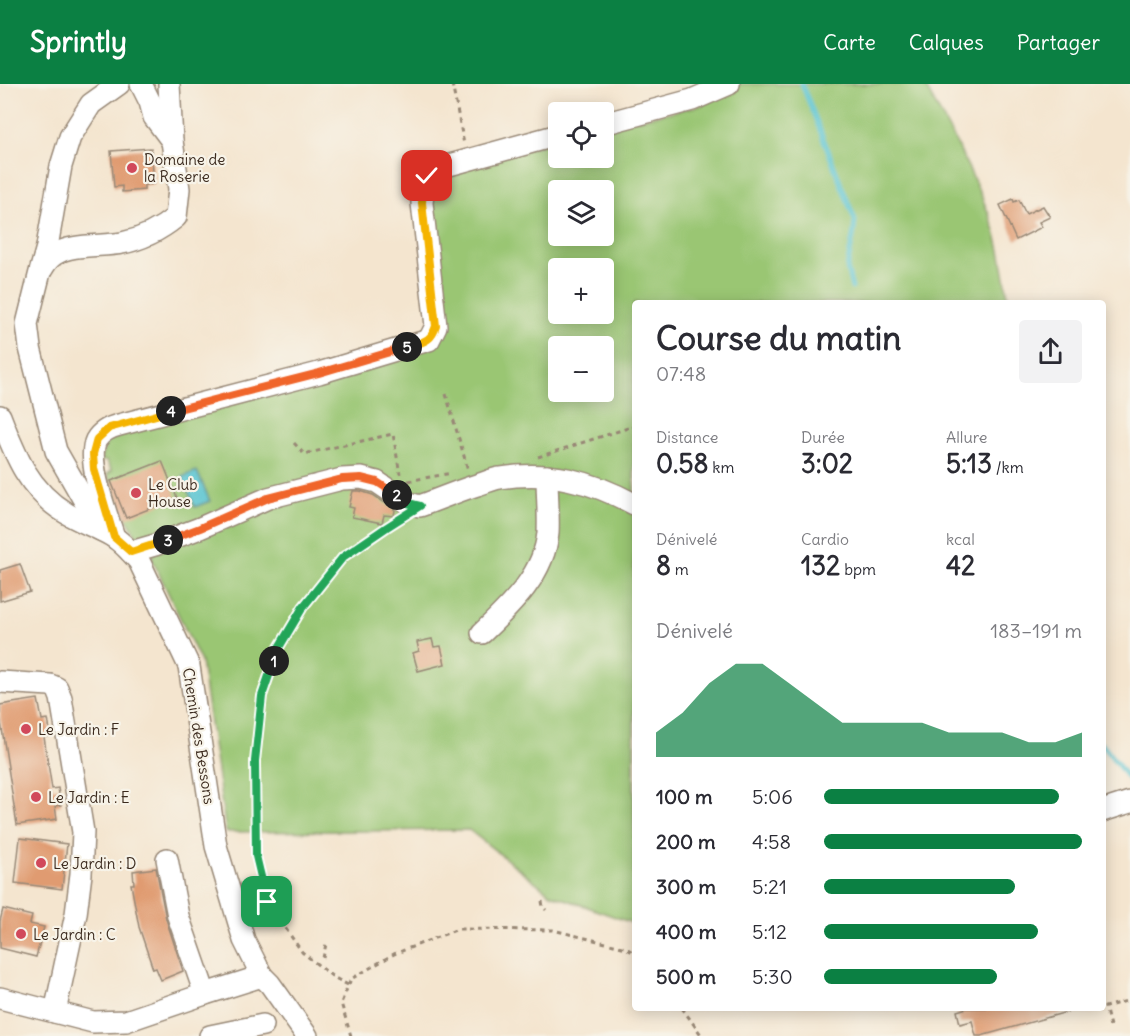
<!DOCTYPE html>
<html lang="fr">
<head>
<meta charset="utf-8">
<style>
	body { margin:0; font-family:Delius,sans-serif; background:#f2f2f3; color:#2b2b33; height:100vh; display:flex; flex-direction:column; font-size:22px; white-space:nowrap }
	* { box-sizing:border-box; margin:0 }
	p { font-size:20px; color:#7c7c81 }
	.icon { flex:none; width:33px; height:33px; fill:none; stroke:currentColor; stroke-width:2; stroke-linecap:round; stroke-linejoin:round }
	.map { position:relative; flex:1; overflow:hidden }
	.drawer { position:absolute; left:632px; top:216px; width:474px; height:711px; display:flex; flex-direction:column; background:#fff; border-radius:6px; box-shadow:0 3px 15px #0003 }
	.drawer>* { flex:none }
	.fabs { position:absolute; left:548px; top:18px; display:grid; gap:12px }
	.fabs a { display:grid; place-items:center; width:66px; height:66px; border-radius:6px; background:#fff; box-shadow:0 3px 15px #0003; font-size:30px }
	.pin { position:absolute; display:grid; place-items:center; width:51px; height:51px; color:#fff; margin:-26px; border-radius:12px; box-shadow:0 3px 9px #0006 }
	.km { position:absolute; width:30px; height:30px; margin:-15px; border-radius:50%; background:#222; color:#fff; font-size:16px; line-height:30px; text-align:center }
	.round { display:grid; place-items:center; flex:none; width:63px; height:63px; border-radius:6px; background:#f2f2f3 }
	.headline { display:flex; align-items:center; justify-content:space-between; height:102px; padding:0 24px }
	h1 { font-size:33px; font-weight:700; line-height:45px }
	.metrics { display:grid; grid-template-columns:repeat(3,1fr); gap:9px; height:102px; padding:6px 24px }
	.metrics div { display:grid; align-content:center }
	.metrics b { font-size:26px; font-weight:700 }
	.metrics small { font-size:16px; font-weight:400 }
	.metrics p { font-size:16px }
	.chart { height:168px; padding:12px 24px }
	.chart p { display:flex; justify-content:space-between }
	.chart svg { width:100%; height:108px; margin-top:6px; fill:#0b8043; opacity:.7 }
	ul { padding:0 24px; list-style:none; font-size:20px }
	li { display:grid; grid-template-columns:96px 72px 1fr; align-items:center; height:45px }
	li i { height:15px; border-radius:8px; background:#0b8043 }
	header { display:flex; align-items:center; gap:36px; box-sizing:border-box; height:84px; padding:0 30px; background:#0b8043; color:#fff }
	header strong { font-size:28px }
	nav { display:flex; gap:33px; margin-inline-start:auto; font-size:21px }
	.map>svg:first-child { display:block }
	.green { fill:#9ac673; stroke:#6a7848; stroke-width:1.5; fill-rule:evenodd }
	.water { fill:#58c4d1; stroke:#4a7778; stroke-width:1.5 }
	.lines { fill:none; stroke-linecap:round; stroke-linejoin:round }
	.stream { stroke:#58c4d1; stroke-width:5 }
	.building { fill:#e09b71 }
	.minor-casing { stroke:#988876; stroke-width:24 }
	.path { stroke:#988876; stroke-width:3; stroke-dasharray:4.5 4.5; stroke-linecap:butt }
	.minor { stroke:#fff; stroke-width:21 }
	.split-1-casing { stroke:#fff; stroke-width:12 }
	.split-2-casing { stroke:#fff; stroke-width:12 }
	.split-3-casing { stroke:#fff; stroke-width:12 }
	.split-4-casing { stroke:#fff; stroke-width:12 }
	.split-5-casing { stroke:#fff; stroke-width:12 }
	.split-6-casing { stroke:#fff; stroke-width:12 }
	.split-1 { stroke:#22a559; stroke-width:8 }
	.split-2 { stroke:#22a559; stroke-width:8 }
	.split-3 { stroke:#f0652b; stroke-width:8 }
	.split-4 { stroke:#f5b400; stroke-width:8 }
	.split-5 { stroke:#f0652b; stroke-width:8 }
	.split-6 { stroke:#f5b400; stroke-width:8 }
	.poi-dot { fill:#d1495b; stroke:#f7f3e8; stroke-width:2 }
	.labels { text-anchor:middle; dominant-baseline:central; stroke-width:4.5; stroke-linejoin:round; paint-order:stroke }
	.poi-label { font-size:15px; fill:#3b2a1e; stroke:#f7f3e8; text-anchor:start }
	.street-label { font-size:15px; fill:#3b2a1e; stroke:#f7f3e8 }
</style>
</head>
<body>
<header>
<strong>Sprintly</strong>
<nav><a>Carte</a><a>Calques</a><a>Partager</a></nav>
</header>
<div class="map">
<svg width="1130" height="952" viewBox="0 0 1130 952">
	<rect width="100%" height="100%" fill="#f7f3e8"/>
	<filter id="ink" filterUnits="userSpaceOnUse"><feTurbulence type="fractalNoise" baseFrequency=".0167" numOctaves="2"/><feDisplacementMap in="SourceGraphic" scale="12" xChannelSelector="R" yChannelSelector="G"/><feConvolveMatrix kernelMatrix="1 2 1 2 8 2 1 2 1" color-interpolation-filters="sRGB"/></filter>
	<filter id="wash" filterUnits="userSpaceOnUse"><feTurbulence type="fractalNoise" baseFrequency=".008" numOctaves="4" result="noise"/><feDisplacementMap in="SourceGraphic" scale="24" xChannelSelector="R" yChannelSelector="G"/><feGaussianBlur stdDeviation="1.35" result="paint"/><feColorMatrix in="noise" values="0 0 0 0 0 0 0 0 0 0 0 0 0 0 0 0 0 1.4 0 .05"/><feComposite in="paint" operator="in"/></filter>
	<g filter="url(#wash)">
		<rect width="100%" height="100%" fill="#f4e5cf"/>
		<!-- green -->
		<path class="green" d="M740,0H924C948,43 972,87 990,133C1001,160 1004,190 1009,219H634V838L632,839L551,810L469,746L226,748L201,578L152,475L153,471L139,456L126,434L107,390L112,387L106,377H100L110,347L437,257L427,121L437,90L558,56V74H603V43L702,21ZM558,106H603V152H558ZM558,184H603V230H558ZM558,262H603V308H558Z"/>
		<!-- water -->
		<path class="water" d="M197,387L210,417L195,423L182,393Z"/>
		<g class="lines">
			<!-- stream -->
			<g class="stream">
				<path d="M802,0L855,136L854,147L847,184L852,204"/>
				<path d="M1102,660L1130,697"/>
			</g>
		</g>
		<g id="blocks">
			<!-- building -->
			<g class="building">
				<path d="M151,64L154,100L144,101V106L122,108V102L114,103L111,67Z"/>
				<path d="M1013,115L1014,118L1019,116L1026,130L1043,122L1050,133L1039,138L1042,143L1016,156L1000,121Z"/>
				<path d="M162,377L177,414L126,434L111,397Z"/>
				<path d="M353,407H360L373,411L395,426L394,432L384,431L382,439L352,433L354,424L349,423Z"/>
				<path d="M20,480L30,508L0,517V486Z"/>
				<path d="M432,555L434,563L441,562L445,580L418,587L413,569L419,567L417,558Z"/>
				<path d="M38,615L42,636L48,635L51,652L44,653L52,705L58,704L61,721L55,722L57,735L17,741L0,632V621Z"/>
				<path d="M20,754L67,760L62,805L15,799Z"/>
				<path d="M156,784L166,835L183,887L161,896L156,884L153,885L139,843L131,800H134L133,787Z"/>
				<path d="M3,825L32,832L30,840L44,843L36,873L0,864V837Z"/>
				<path d="M967,924H1067V928L981,952H976L972,937L960,940L957,927Z"/>
			</g>
		</g>
	</g>
	<g filter="url(#ink)">
		<use href="#blocks" fill-opacity="0" stroke="#988876" stroke-width="1.5"/>
		<g class="lines">
			<defs>
				<g id="minor">
					<path d="M141,0L150,18L154,33L172,57"/>
					<path d="M603,40L692,16L729,0"/>
					<path d="M42,185C45,180 49,174 54,171C71,159 102,163 122,159C143,155 160,146 176,133L179,105L172,57L169,0"/>
					<path d="M0,332C15,371 29,407 66,429C80,438 97,443 112,452C122,458 131,468 139,477L189,582L216,762L244,856L262,892L270,900L307,952"/>
					<path d="M101,446L56,367L30,264L27,240L40,188L47,163L61,82L70,53L91,20L119,0"/>
					<path d="M114,453C107,431 86,377 96,356C101,348 111,343 119,341L319,289L429,256L436,242L422,119C424,103 422,96 435,85L558,51"/>
					<path d="M131,468L155,461L200,444L268,414L342,395L361,394L377,398L408,419L420,422C439,415 458,407 477,401C485,399 492,395 500,394C549,386 591,397 634,420"/>
					<path d="M482,549C510,522 544,491 548,449C549,430 547,411 547,392"/>
					<path d="M0,598L50,601L57,604L61,614L83,748L81,790L76,830L55,928"/>
					<path d="M1102,727L1130,718"/>
					<path d="M167,775L178,832L205,910"/>
					<path d="M0,914L93,938L126,937L205,910L262,892"/>
					<path d="M210,952L263,941"/>
				</g>
			</defs>
			<!-- minor casing -->
			<use href="#minor" class="minor-casing"/>
			<!-- path -->
			<g class="path">
				<path d="M452,0L464,60"/>
				<path d="M446,310L468,386"/>
				<path d="M294,359L304,370L393,350L400,390"/>
				<path d="M538,373L634,342"/>
				<path d="M408,397L452,389"/>
				<path d="M542,817L543,823L546,826"/>
				<path d="M323,874L326,860"/>
				<path d="M348,901L333,893L302,868L267,818L256,772L255,677L263,611L278,565L303,523L343,473L398,435"/>
				<path d="M682,924L702,952"/>
				<path d="M1110,942L1105,923L1130,916"/>
				<path d="M351,952L341,919L351,895L394,870L458,845L553,846L626,864L634,869"/>
			</g>
			<!-- minor -->
			<use href="#minor" class="minor"/>
		</g>
	</g>
	<g class="lines" filter="url(#ink)">
		<defs>
			<path id="split-1" d="M267,818L256,772L255,677L262,612L274,577"/>
			<path id="split-2" d="M274,577L278,565L303,523L343,473L387,443L420,422L408,419L397,411"/>
			<path id="split-3" d="M168,456L200,444L268,414L342,395L361,394L377,398L397,411"/>
			<path id="split-4" d="M168,456L131,468L114,453L94,385L93,370L97,355L109,344L171,327"/>
			<path id="split-5" d="M171,327L319,289L407,263"/>
			<path id="split-6" d="M407,263C421,258 431,259 436,242L422,119L423,105L427,92"/>
		</defs>
		<!-- split-1 casing -->
		<use href="#split-1" class="split-1-casing"/>
		<!-- split-2 casing -->
		<use href="#split-2" class="split-2-casing"/>
		<!-- split-3 casing -->
		<use href="#split-3" class="split-3-casing"/>
		<!-- split-4 casing -->
		<use href="#split-4" class="split-4-casing"/>
		<!-- split-5 casing -->
		<use href="#split-5" class="split-5-casing"/>
		<!-- split-6 casing -->
		<use href="#split-6" class="split-6-casing"/>
		<!-- split-1 -->
		<use href="#split-1" class="split-1"/>
		<!-- split-2 -->
		<use href="#split-2" class="split-2"/>
		<!-- split-3 -->
		<use href="#split-3" class="split-3"/>
		<!-- split-4 -->
		<use href="#split-4" class="split-4"/>
		<!-- split-5 -->
		<use href="#split-5" class="split-5"/>
		<!-- split-6 -->
		<use href="#split-6" class="split-6"/>
	</g>
	<!-- markers -->
	<g class="poi-dot">
		<circle cx="132" cy="84" r="6"/>
		<circle cx="136" cy="409" r="6"/>
		<circle cx="26" cy="645" r="6"/>
		<circle cx="36" cy="713" r="6"/>
		<circle cx="41" cy="779" r="6"/>
		<circle cx="21" cy="850" r="6"/>
	</g>
	<g class="labels">
		<!-- poi labels -->
		<g class="poi-label">
			<text x="144" y="75">Domaine de<tspan x="144" dy="17">la Roserie</tspan></text>
			<text x="148" y="400">Le Club<tspan x="148" dy="17">House</tspan></text>
			<text x="38" y="645">Le Jardin : F</text>
			<text x="48" y="713">Le Jardin : E</text>
			<text x="53" y="779">Le Jardin : D</text>
			<text x="33" y="850">Le Jardin : C</text>
		</g>
		<!-- street labels -->
		<g class="street-label">
			<text transform="translate(199 652) rotate(81)">Chemin des Bessons</text>
		</g>
	</g>
</svg>
<div class="fabs">
<a><svg class="icon" aria-label="locate" viewBox="0 0 24 24"><circle cx="12" cy="12" r="6"/><path d="M12 2v4M12 18v4M2 12h4M18 12h4"/></svg></a>
<a><svg class="icon" aria-label="layers" viewBox="0 0 24 24"><path d="M12 4l9 5-9 5-9-5zM3 14l9 5 9-5"/></svg></a>
<a>+</a>
<a>−</a>
</div>
<div class="pin" style="left:267px;top:818px;background:#1e9e55"><svg class="icon" aria-label="arrive" viewBox="0 0 24 24"><path d="M6 21V4h12l-3 4 3 4H6"/></svg></div>
<div class="pin" style="left:427px;top:92px;background:#d93025"><svg class="icon" aria-label="check" viewBox="0 0 24 24"><path d="M5 12l5 5 9-10"/></svg></div>
<b class="km" style="left:274px;top:577px">1</b>
<b class="km" style="left:397px;top:411px">2</b>
<b class="km" style="left:168px;top:456px">3</b>
<b class="km" style="left:171px;top:327px">4</b>
<b class="km" style="left:407px;top:263px">5</b>
<section class="drawer">
<div class="headline"><div><h1>Course du matin</h1><p>07:48</p></div><a class="round"><svg class="icon" aria-label="share" viewBox="0 0 24 24"><path d="M12 15V3M7 8l5-5 5 5M5 13v7h14v-7"/></svg></a></div>
<div class="metrics">
<div><p>Distance</p><b>0.58<small> km</small></b></div>
<div><p>Durée</p><b>3:02</b></div>
<div><p>Allure</p><b>5:13<small> /km</small></b></div>
</div>
<div class="metrics">
<div><p>Dénivelé</p><b>8<small> m</small></b></div>
<div><p>Cardio</p><b>132<small> bpm</small></b></div>
<div><p>kcal</p><b>42</b></div>
</div>
<div class="chart"><p><span>Dénivelé</span>183–191 m</p>
<svg viewBox="0 0 160 44" preserveAspectRatio="none"><path d="M0 44V34L10 26L20 14L30 6L40 6L50 14L60 22L70 30L80 30L90 30L100 30L110 34L120 34L130 34L140 38L150 38L160 34V44z"/></svg>
</div>
<ul>
<li><b>100 m</b>5:06<i style="width:91%"></i></li>
<li><b>200 m</b>4:58<i style="width:100%"></i></li>
<li><b>300 m</b>5:21<i style="width:74%"></i></li>
<li><b>400 m</b>5:12<i style="width:83%"></i></li>
<li><b>500 m</b>5:30<i style="width:67%"></i></li>
</ul>
</section>
</div>
</body>
</html>
